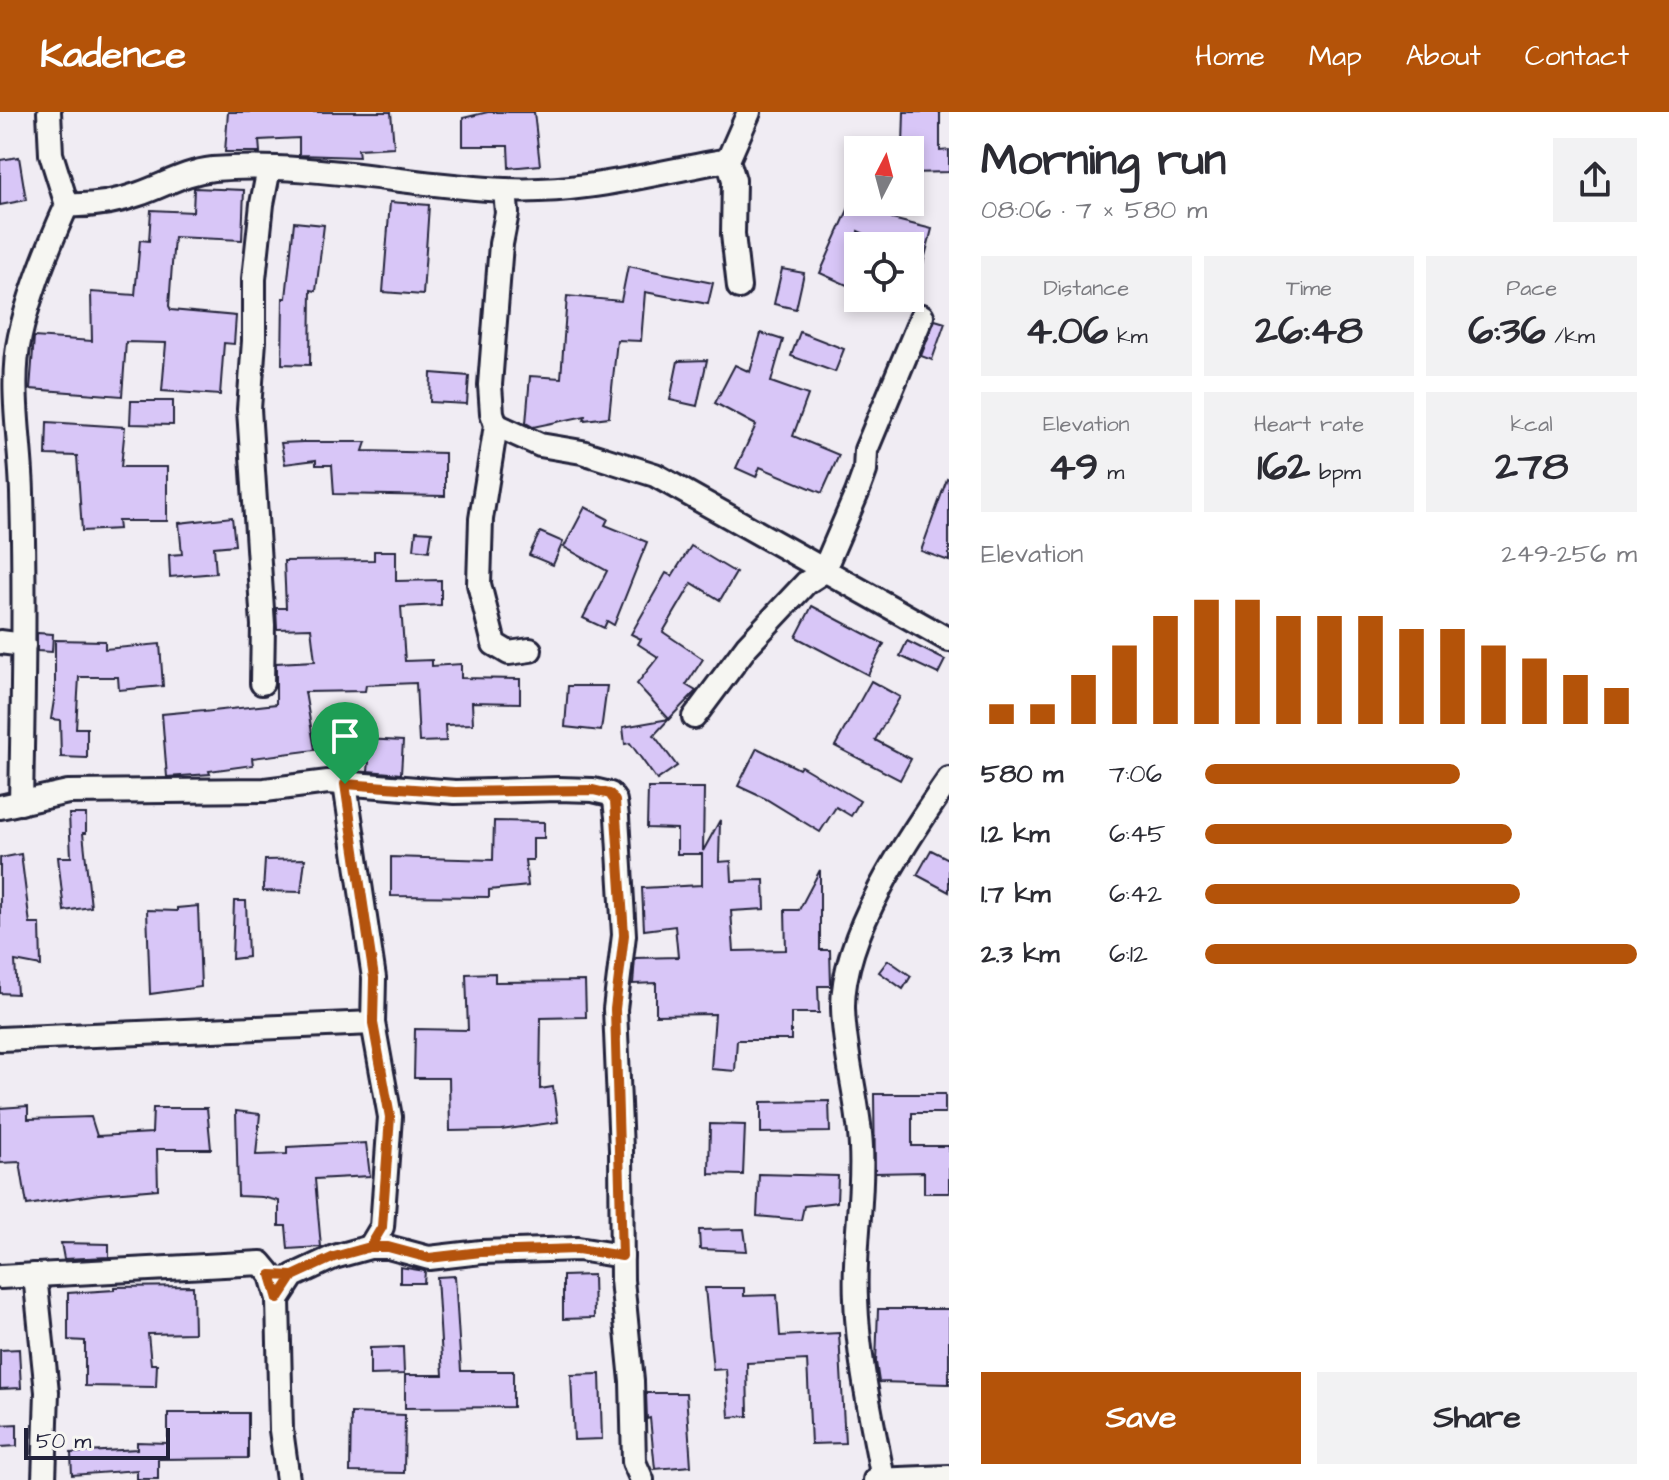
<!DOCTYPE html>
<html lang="en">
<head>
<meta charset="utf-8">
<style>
	body { margin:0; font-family:"Architects Daughter",sans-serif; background:#f2f2f3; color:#2b2b33; height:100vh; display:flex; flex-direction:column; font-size:30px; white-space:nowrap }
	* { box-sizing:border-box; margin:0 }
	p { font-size:26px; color:#7c7c81 }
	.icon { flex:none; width:44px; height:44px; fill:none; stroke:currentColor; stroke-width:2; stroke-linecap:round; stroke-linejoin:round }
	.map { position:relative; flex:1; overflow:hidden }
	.sheet { display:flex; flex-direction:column; background:#fff; width:720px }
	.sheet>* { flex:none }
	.needle { width:52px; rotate:6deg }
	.controls { position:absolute; left:844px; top:24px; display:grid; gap:16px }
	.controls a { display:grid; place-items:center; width:80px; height:80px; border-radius:0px; background:#fff; box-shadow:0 4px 12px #0003; font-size:40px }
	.scale { position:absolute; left:24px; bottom:20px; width:146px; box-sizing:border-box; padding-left:8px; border:4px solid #22223b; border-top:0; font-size:22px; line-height:28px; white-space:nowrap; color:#22223b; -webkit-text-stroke:6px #f6f6f2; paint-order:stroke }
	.pin { position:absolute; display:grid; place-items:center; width:68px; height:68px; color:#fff; margin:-82px -34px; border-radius:50% 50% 50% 0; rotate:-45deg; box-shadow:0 0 8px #0007 }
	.pin .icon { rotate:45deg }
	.round { display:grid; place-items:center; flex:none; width:84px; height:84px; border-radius:0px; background:#f2f2f3 }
	.summary { display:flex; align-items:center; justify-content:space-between; height:136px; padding:0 32px }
	h1 { font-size:44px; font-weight:700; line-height:60px }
	.figures { display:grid; grid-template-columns:repeat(3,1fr); gap:12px; height:136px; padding:8px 32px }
	.figures div { display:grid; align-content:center; border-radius:0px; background:#f2f2f3; text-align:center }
	.figures b { font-size:40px; font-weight:700 }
	.figures small { font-size:22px; font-weight:400 }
	.figures p { font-size:22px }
	.chart { height:224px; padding:16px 32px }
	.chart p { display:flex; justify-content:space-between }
	.chart svg { width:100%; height:144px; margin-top:8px; stroke:#b45309; stroke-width:6 }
	.action { display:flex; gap:16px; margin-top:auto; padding:16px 32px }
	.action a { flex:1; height:92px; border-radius:0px; background:#b45309; color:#fff; font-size:32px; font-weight:700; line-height:92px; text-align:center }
	.action a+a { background:#f2f2f3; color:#2b2b33 }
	ul { padding:0 32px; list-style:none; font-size:26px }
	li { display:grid; grid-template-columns:128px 96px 1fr; align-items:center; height:60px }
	li i { height:20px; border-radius:10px; background:#b45309 }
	header { display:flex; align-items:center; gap:48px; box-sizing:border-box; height:112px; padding:0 40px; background:#b45309; color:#fff }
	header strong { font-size:38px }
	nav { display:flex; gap:44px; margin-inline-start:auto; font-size:28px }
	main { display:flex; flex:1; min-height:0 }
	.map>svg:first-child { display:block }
	.building { fill:#d8c6f7; stroke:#22223b; stroke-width:2 }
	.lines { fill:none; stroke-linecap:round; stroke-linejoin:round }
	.street-casing { stroke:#22223b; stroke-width:28 }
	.street { stroke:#f6f6f2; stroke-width:22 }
	.route-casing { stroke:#fff; stroke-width:16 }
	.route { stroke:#b45309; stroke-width:10 }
</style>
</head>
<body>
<header>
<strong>Kadence</strong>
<nav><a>Home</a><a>Map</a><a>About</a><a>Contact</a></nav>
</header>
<main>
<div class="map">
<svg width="949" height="1368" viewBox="0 0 949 1368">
	<rect width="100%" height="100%" fill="#f0ecf3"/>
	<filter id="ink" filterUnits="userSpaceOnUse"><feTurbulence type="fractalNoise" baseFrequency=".0125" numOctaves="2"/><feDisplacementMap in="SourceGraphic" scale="16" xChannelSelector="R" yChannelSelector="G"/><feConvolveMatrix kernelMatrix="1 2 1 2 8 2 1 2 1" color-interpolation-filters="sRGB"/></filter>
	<g filter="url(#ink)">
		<!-- building -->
		<g class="building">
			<path d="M228,0H391L394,35L358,37L359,45L299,43V26L259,28L260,40H225Z"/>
			<path d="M488,0H534L540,53L509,56L508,34H463V6Z"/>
			<path d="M904,0H940V39L949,38V60L910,61V34H903Z"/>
			<path d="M19,45L26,88L0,93V48Z"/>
			<path d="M858,75V90H872L893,99L892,107L932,117L923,152L910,145V134H892L858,119V178L820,161Z"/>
			<path d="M194,76L244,78L242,128L174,125L169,194L171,198L236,204L234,232L224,231L220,283L162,279L166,231L126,230L122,284L30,277L34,225L92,229L91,180L135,183L140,128L149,129L151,98L193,100Z"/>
			<path d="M390,90L429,93L423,183L383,180Z"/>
			<path d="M294,110L324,113L316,179L311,178L310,253L282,252L283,186H286Z"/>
			<path d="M628,154L713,171L708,192L645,180L641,229L617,228L609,305L584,308L585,304L533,315L526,311L530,264L561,266L567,184L621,189Z"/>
			<path d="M782,157L804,161L796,197L774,192Z"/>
			<path d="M935,208L945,211L932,248L921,244Z"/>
			<path d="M800,220L844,237L835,260L791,244Z"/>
			<path d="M761,221L783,228L771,270L808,283L793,324L839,343L822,381L760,355L756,365L736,356L756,313L715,291L735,253L750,260Z"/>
			<path d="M707,248L697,294L670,288L678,249Z"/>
			<path d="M431,261L469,264L467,292L430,290Z"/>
			<path d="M131,289H173V313L130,312Z"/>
			<path d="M47,310L125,315L121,355H167V409H118L119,417L82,419L77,344L46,343Z"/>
			<path d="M303,330H366L363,339L445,341V384L334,382L332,353H316V348L285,352L281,331Z"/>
			<path d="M947,367L949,368V449L921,439Z"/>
			<path d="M585,395L608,407L605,413L647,430L614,513L607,509L604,516L583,506L607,459L564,435Z"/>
			<path d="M232,405L235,433L214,435L216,461L170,465L169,443L182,442L179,411Z"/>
			<path d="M416,419L432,420L429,439L414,437Z"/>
			<path d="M540,420L563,430L553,453L529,443Z"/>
			<path d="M691,434L736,461L720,488L692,471L663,520L703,547L686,573L696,579L669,607L637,572L658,545L638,532L641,527L631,522L666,461L672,464Z"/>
			<path d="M374,439H396V469L441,468V493L401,495L405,549L432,548V554L461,552V566L520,567V591L472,590L473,612L445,613L446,629L419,630L416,571L366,573L365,579L305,580L315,638L252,646L253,653L209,659L210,662L167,665L162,602L204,598V600L276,592V551L315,549L311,516L277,517L276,496H286L284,449L374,448Z"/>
			<path d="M812,494L884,532L868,563L796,525Z"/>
			<path d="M37,521L53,522L52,540L37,539Z"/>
			<path d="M55,528L105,529V537L160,532L163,574L119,578L118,565H79L76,616H87V646L61,645L60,608L51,607L55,582Z"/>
			<path d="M907,529L945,548L938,562L900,544Z"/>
			<path d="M871,569L900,585L875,628L911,647L900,668L835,634Z"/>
			<path d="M568,574H607L601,619L565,615Z"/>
			<path d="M669,607L654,623L677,654L657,668L630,631L625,632L623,615Z"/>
			<path d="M364,621V627L403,629L401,662L368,659L369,650L348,651L347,622Z"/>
			<path d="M757,636L799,657L801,654L860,689L851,704L836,695L820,720L766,687L738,674Z"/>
			<path d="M648,676H704L703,739L720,708L719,750L731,749L732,769L764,768L765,797L731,799L734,839L786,838L785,798H799L820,758V838H830L831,874H818L819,901H791V928H737L735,959L711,957L715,902L656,903V871L633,872L635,846L678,845L675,814L644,818L642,776L702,773V742H677V717L647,716Z"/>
			<path d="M69,702H86V721H83L91,795L64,799L58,745H71Z"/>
			<path d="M494,709L544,710V726H533V748H525L528,774L489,778V785L391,784V745L493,748Z"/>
			<path d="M931,738L949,747V780L917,763Z"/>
			<path d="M21,742L30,812H40L41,854L15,849L17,882L0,881V746Z"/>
			<path d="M305,747L301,780L263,779L265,748Z"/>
			<path d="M234,789H246L248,845L232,847Z"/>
			<path d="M198,794L201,875L150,882L147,798L177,799V796Z"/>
			<path d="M888,848L911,864L903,877L879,860Z"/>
			<path d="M495,861V870L585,869L586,905L541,906L540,977L553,975L558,1010L501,1018L450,1019L449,966H414L415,917L468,918L466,862Z"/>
			<path d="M874,982H945V1001H912V1034H949V1081H924V1060L875,1061Z"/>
			<path d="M829,989L830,1020L761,1021V990Z"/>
			<path d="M28,994V1007L91,1005L97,1024L152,1021L153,996H207L211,1037H157L158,1077L99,1082L27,1093L20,1050L0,1051V996Z"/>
			<path d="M236,999L260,1002L256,1043L287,1042V1035L366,1031L370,1064L315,1067L321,1135L288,1137L286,1114H279V1089L262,1085L238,1084Z"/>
			<path d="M710,1012L745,1013L743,1063L709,1062Z"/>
			<path d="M759,1062L838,1064L837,1090L804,1094L801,1108L757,1104Z"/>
			<path d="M744,1117L747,1139L700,1137L699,1118Z"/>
			<path d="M61,1131L109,1132V1145L64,1147Z"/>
			<path d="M400,1155L425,1159L424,1171H400Z"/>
			<path d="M593,1163L594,1206L563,1207V1164Z"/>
			<path d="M455,1164L461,1259H513V1295L405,1296V1263H443L437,1165Z"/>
			<path d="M193,1174L194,1221L148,1222L151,1252H157L156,1275L85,1274V1229L68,1228V1181L114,1178V1175Z"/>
			<path d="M705,1176H744V1184L777,1183L780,1224L839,1221L845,1331L811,1332L807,1248L747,1251L748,1304L729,1305L726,1257L713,1258Z"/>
			<path d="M878,1197H949V1272L879,1270L876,1250Z"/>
			<path d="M403,1235L404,1262L370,1263V1236Z"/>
			<path d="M19,1237L21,1276L0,1277V1238Z"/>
			<path d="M600,1262L602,1327L574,1328L571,1263Z"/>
			<path d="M646,1281H686L691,1354L655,1357L650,1306L647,1307Z"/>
			<path d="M168,1301H248V1346L158,1347V1367H137V1358L72,1363L71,1341L137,1337V1330L168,1331Z"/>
			<path d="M351,1301L405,1303L404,1361L350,1360Z"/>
			<path d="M17,1312V1334L0,1335V1313Z"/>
		</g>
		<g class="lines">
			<defs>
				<g id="street">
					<path d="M505,78L507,101L501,132L490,273L492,301L496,313L481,407L479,472L494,532L509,541L530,538"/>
					<path d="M67,93C90,94 117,90 139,82C165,73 185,60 213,57C308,49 410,74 505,78C582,82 653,61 728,48"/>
					<path d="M739,175L733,122L734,68L728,48L749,0"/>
					<path d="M496,313L540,333L582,340L655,363L949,528"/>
					<path d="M0,530L24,533"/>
					<path d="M262,571L263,513L249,297L254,229V167L262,92L269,56"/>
					<path d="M694,605L747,534L806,471L823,460L857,381L865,359L866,338L922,204"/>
					<path d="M345,672L374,866L373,911L390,1005L382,1115L370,1135"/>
					<path d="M21,691C23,588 25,485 22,381C21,331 9,273 20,224C30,179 48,135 67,93L51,42L49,0"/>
					<path d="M0,695L68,680L265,678L328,670L455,680L558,677L593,678L610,682L615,689L617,705L624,823L615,897L621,1038L622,1168L632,1269L634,1350L642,1368"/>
					<path d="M0,927L373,911"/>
					<path d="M35,1163L47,1280L44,1368"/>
					<path d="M0,1165L261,1151L271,1163L278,1187L281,1318L288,1368"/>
					<path d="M278,1187L293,1164L334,1145L370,1135H388L429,1146L481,1140L578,1137L622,1144"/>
					<path d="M883,1367C872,1308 858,1248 856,1187C853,1136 864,1086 861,1035C859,989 844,943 843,896C842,822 908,726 949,667"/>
					<path d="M875,1368L949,1365"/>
				</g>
			</defs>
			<!-- street casing -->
			<use href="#street" class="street-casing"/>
			<!-- street -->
			<use href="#street" class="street"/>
		</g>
	</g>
	<g class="lines" filter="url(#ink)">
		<defs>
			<path id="route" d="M345,672L374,866L373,911L390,1005L382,1115L370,1135L334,1145L293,1164L278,1187L271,1163L293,1164L334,1145L370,1135H388L429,1146L481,1140L578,1137L622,1144L615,897L624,823L615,689L610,682L593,678L455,680L345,672"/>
		</defs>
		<!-- route casing -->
		<use href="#route" class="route-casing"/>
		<!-- route -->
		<use href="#route" class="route"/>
	</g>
</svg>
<div class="controls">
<a><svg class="needle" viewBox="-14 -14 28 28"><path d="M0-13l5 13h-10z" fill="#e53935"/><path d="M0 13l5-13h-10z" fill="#7c7c81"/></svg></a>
<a><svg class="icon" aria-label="locate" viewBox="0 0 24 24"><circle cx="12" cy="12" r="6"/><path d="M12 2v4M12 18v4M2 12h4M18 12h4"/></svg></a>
</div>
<div class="scale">50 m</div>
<div class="pin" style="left:345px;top:672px;background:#1e9e55"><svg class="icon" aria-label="arrive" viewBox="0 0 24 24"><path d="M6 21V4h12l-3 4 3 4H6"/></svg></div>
</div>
<section class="sheet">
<div class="summary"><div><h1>Morning run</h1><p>08:06 · 7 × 580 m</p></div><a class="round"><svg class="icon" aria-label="share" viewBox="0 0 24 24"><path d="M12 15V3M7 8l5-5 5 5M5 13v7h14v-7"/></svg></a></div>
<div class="figures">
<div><p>Distance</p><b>4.06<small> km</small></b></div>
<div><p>Time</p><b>26:48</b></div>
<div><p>Pace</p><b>6:36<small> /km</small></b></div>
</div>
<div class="figures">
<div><p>Elevation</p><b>49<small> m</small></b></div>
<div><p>Heart rate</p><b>162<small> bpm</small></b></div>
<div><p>kcal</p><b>278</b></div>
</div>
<div class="chart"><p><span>Elevation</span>249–256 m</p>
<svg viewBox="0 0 160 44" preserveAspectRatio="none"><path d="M5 44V38M15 44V38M25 44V29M35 44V20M45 44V11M55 44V6M65 44V6M75 44V11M85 44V11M95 44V11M105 44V15M115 44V15M125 44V20M135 44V24M145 44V29M155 44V33"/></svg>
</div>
<ul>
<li><b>580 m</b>7:06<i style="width:59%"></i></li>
<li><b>1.2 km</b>6:45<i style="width:71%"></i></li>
<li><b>1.7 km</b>6:42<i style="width:73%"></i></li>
<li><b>2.3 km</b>6:12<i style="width:100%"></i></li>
</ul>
<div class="action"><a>Save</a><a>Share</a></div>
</section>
</main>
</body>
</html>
